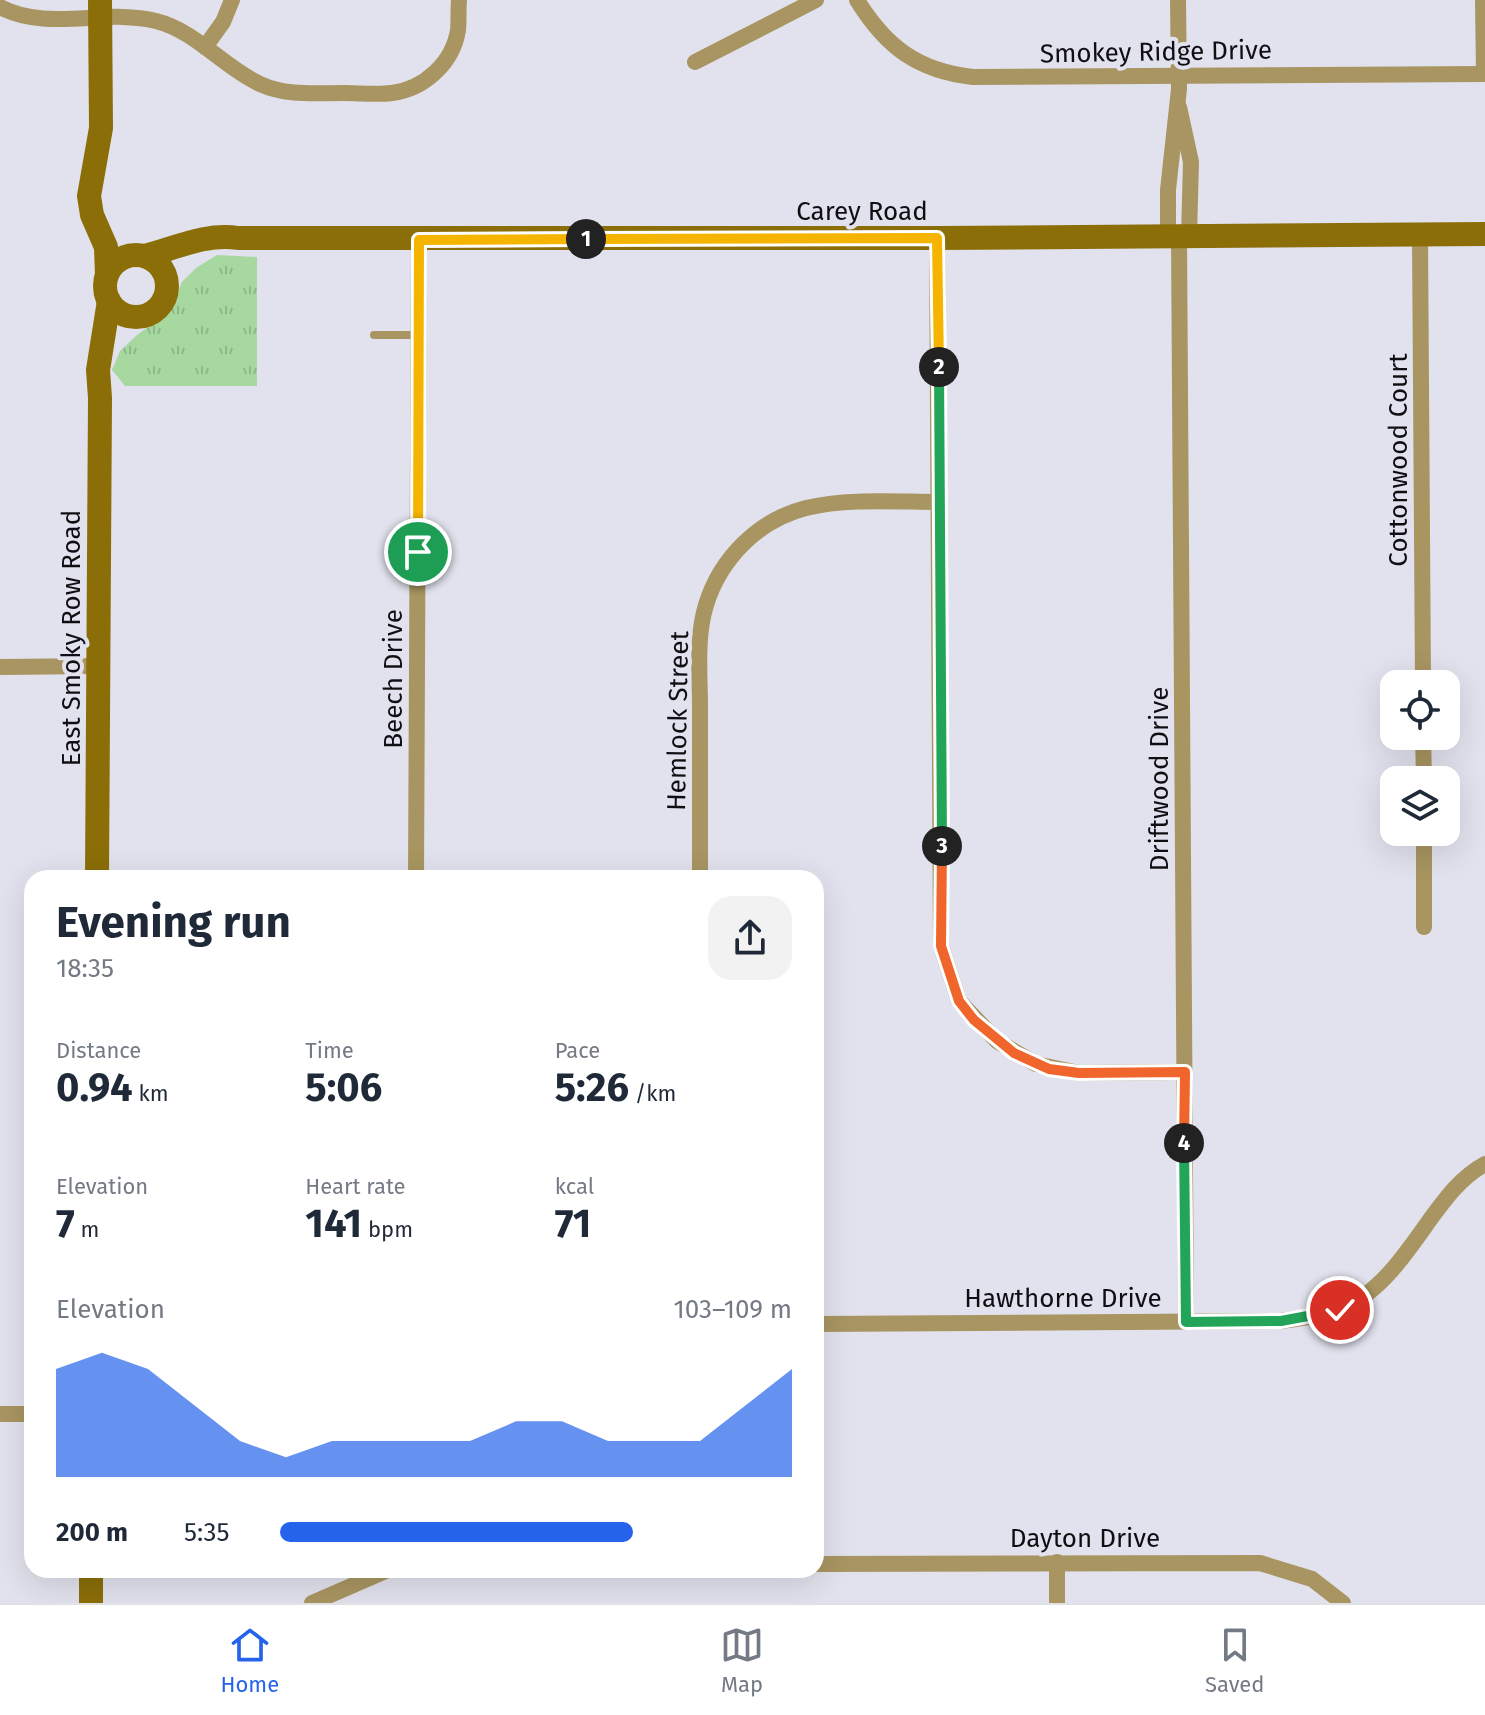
<!DOCTYPE html>
<html lang="en">
<head>
<meta charset="utf-8">
<style>
	body { margin:0; font-family:"Fira Sans",sans-serif; background:#f2f2f3; color:#1f2937; height:100vh; display:flex; flex-direction:column; font-size:30px; white-space:nowrap }
	* { box-sizing:border-box; margin:0 }
	p { font-size:26px; color:#747a83 }
	.icon { flex:none; width:44px; height:44px; fill:none; stroke:currentColor; stroke-width:2; stroke-linecap:round; stroke-linejoin:round }
	.map { position:relative; flex:1; overflow:hidden }
	.drawer { position:absolute; left:24px; top:870px; width:800px; height:708px; display:flex; flex-direction:column; background:#fff; border-radius:24px; box-shadow:0 8px 32px #0002 }
	.drawer>* { flex:none }
	.tools { position:absolute; left:1380px; top:670px; display:grid; gap:16px }
	.tools a { display:grid; place-items:center; width:80px; height:80px; border-radius:16px; background:#fff; box-shadow:0 8px 32px #0002; font-size:40px }
	.pin { position:absolute; display:grid; place-items:center; width:68px; height:68px; color:#fff; margin:-34px; border:4px solid #fff; border-radius:50%; box-shadow:0 2px 8px #0007 }
	.km { position:absolute; width:40px; height:40px; margin:-20px; border-radius:50%; background:#222; color:#fff; font-size:22px; line-height:40px; text-align:center }
	.round { display:grid; place-items:center; flex:none; width:84px; height:84px; border-radius:24px; background:#f2f2f3 }
	.summary { display:flex; align-items:center; justify-content:space-between; height:136px; padding:0 32px }
	h1 { font-size:44px; font-weight:700; line-height:60px }
	.metrics { display:grid; grid-template-columns:repeat(3,1fr); gap:12px; height:136px; padding:8px 32px }
	.metrics div { display:grid; align-content:center }
	.metrics b { font-size:40px; font-weight:700 }
	.metrics small { font-size:22px; font-weight:400 }
	.metrics p { font-size:22px }
	.chart { height:224px; padding:16px 32px }
	.chart p { display:flex; justify-content:space-between }
	.chart svg { width:100%; height:144px; margin-top:8px; fill:#2563eb; opacity:.7 }
	ul { padding:0 32px; list-style:none; font-size:26px }
	li { display:grid; grid-template-columns:128px 96px 1fr; align-items:center; height:60px }
	li i { height:20px; border-radius:10px; background:#2563eb }
	.tabs { display:flex; justify-content:space-around; align-items:center; height:112px; border-top:2px solid #e0e1e3; background:#fff; font-size:22px; color:#747a83 }
	.tabs a { display:grid; justify-items:center; gap:4px }
	.tabs .current { color:#2563eb }
	.map>svg:first-child { display:block }
	.grass { fill:url(#grass-tufts) }
	.lines { fill:none; stroke-linecap:round; stroke-linejoin:round }
	.lane { stroke:#a89561; stroke-width:8 }
	.street { stroke:#a89561; stroke-width:16 }
	.secondary { stroke:#8b6e07; stroke-width:24 }
	.split-1-casing { stroke:#fff; stroke-width:16 }
	.split-2-casing { stroke:#fff; stroke-width:16 }
	.split-3-casing { stroke:#fff; stroke-width:16 }
	.split-4-casing { stroke:#fff; stroke-width:16 }
	.split-5-casing { stroke:#fff; stroke-width:16 }
	.split-1 { stroke:#f5b400; stroke-width:10 }
	.split-2 { stroke:#f5b400; stroke-width:10 }
	.split-3 { stroke:#22a559; stroke-width:10 }
	.split-4 { stroke:#f0652b; stroke-width:10 }
	.split-5 { stroke:#22a559; stroke-width:10 }
	.labels { text-anchor:middle; dominant-baseline:central; stroke-width:8; stroke-linejoin:round; paint-order:stroke }
	.street-label { font-size:26px; fill:#0f0f13; stroke:#e1e2ed }
</style>
</head>
<body>
<div class="map">
<svg width="1485" height="1603" viewBox="0 0 1485 1603">
	<defs>
		<pattern id="grass-tufts" width="24" height="20" patternUnits="userSpaceOnUse" patternTransform="scale(2)"><rect width="24" height="20" fill="#a6d8a0"/><path d="M3 7l-1-3M5 7V3M7 7l1-3M15 17l-1-3M17 17v-4M19 17l1-3" fill="none" stroke="#8eb889"/></pattern>
	</defs>
	<rect width="100%" height="100%" fill="#e1e2ed"/>
	<!-- grass -->
	<path class="grass" d="M217,255L257,257V386H125L112,370L120,351L137,335L169,312L182,282L196,268Z"/>
	<g class="lines">
		<!-- lane -->
		<path class="lane" d="M374,335H418"/>
		<!-- street -->
		<g class="street">
			<path d="M857,0C886,47 918,71 973,77L1485,74"/>
			<path d="M1483,0L1484,74"/>
			<path d="M0,7C48,32 105,8 156,21C196,31 223,67 260,84C286,96 315,93 343,93C359,93 376,95 392,93C424,89 453,63 458,30C459,21 458,10 459,0"/>
			<path d="M205,47L223,22L232,0"/>
			<path d="M695,62L816,0"/>
			<path d="M1179,107L1191,162L1189,236"/>
			<path d="M1420,235L1423,684"/>
			<path d="M1168,236V190L1179,89L1178,0"/>
			<path d="M1179,236L1186,1322"/>
			<path d="M937,238L941,946L959,1001L997,1041L1036,1064L1079,1073L1185,1072"/>
			<path d="M0,667L99,666"/>
			<path d="M1423,736L1424,780"/>
			<path d="M1424,832V927"/>
			<path d="M416,878L419,240"/>
			<path d="M700,878C700,821 700,765 700,708C700,675 696,637 706,605C720,559 758,520 806,508C848,498 896,502 939,502"/>
			<path d="M816,1324L1281,1321C1299,1318 1318,1317 1336,1311C1378,1296 1405,1255 1429,1221C1445,1199 1461,1177 1485,1164"/>
			<path d="M0,1414H32"/>
			<path d="M1057,1562V1603"/>
			<path d="M816,1564L1260,1563L1312,1579L1343,1603"/>
			<path d="M312,1603L388,1570"/>
		</g>
		<!-- secondary -->
		<g class="secondary">
			<path d="M100,0L101,128L89,196L92,215L106,247L107,275"/>
			<circle cx="136" cy="286" r="31"/>
			<path d="M145,256C176,248 206,233 238,238H937L1485,234"/>
			<path d="M97,878L100,398L98,370L109,301"/>
			<path d="M91,1603V1570"/>
		</g>
	</g>
	<g class="lines">
		<defs>
			<path id="split-1" d="M418,552L419,240L586,239"/>
			<path id="split-2" d="M586,239L937,238L939,367"/>
			<path id="split-3" d="M939,367L942,846"/>
			<path id="split-4" d="M942,846L941,946L959,1001L974,1020L1014,1053L1049,1069L1079,1073L1185,1072L1184,1143"/>
			<path id="split-5" d="M1184,1143L1186,1322L1281,1321L1340,1310"/>
		</defs>
		<!-- split-1 casing -->
		<use href="#split-1" class="split-1-casing"/>
		<!-- split-2 casing -->
		<use href="#split-2" class="split-2-casing"/>
		<!-- split-3 casing -->
		<use href="#split-3" class="split-3-casing"/>
		<!-- split-4 casing -->
		<use href="#split-4" class="split-4-casing"/>
		<!-- split-5 casing -->
		<use href="#split-5" class="split-5-casing"/>
		<!-- split-1 -->
		<use href="#split-1" class="split-1"/>
		<!-- split-2 -->
		<use href="#split-2" class="split-2"/>
		<!-- split-3 -->
		<use href="#split-3" class="split-3"/>
		<!-- split-4 -->
		<use href="#split-4" class="split-4"/>
		<!-- split-5 -->
		<use href="#split-5" class="split-5"/>
	</g>
	<g class="labels">
		<!-- street labels -->
		<g class="street-label">
			<text transform="translate(1156 52) rotate(-1)">Smokey Ridge Drive</text>
			<text x="862" y="211">Carey Road</text>
			<text transform="translate(1398 460) rotate(-90)">Cottonwood Court</text>
			<text transform="translate(71 638) rotate(-90)">East Smoky Row Road</text>
			<text transform="translate(393 679) rotate(-90)">Beech Drive</text>
			<text transform="translate(678 721) rotate(-89)">Hemlock Street</text>
			<text transform="translate(1159 779) rotate(-90)">Driftwood Drive</text>
			<text x="1063" y="1298">Hawthorne Drive</text>
			<text x="1085" y="1538">Dayton Drive</text>
		</g>
	</g>
</svg>
<div class="tools">
<a><svg class="icon" aria-label="locate" viewBox="0 0 24 24"><circle cx="12" cy="12" r="6"/><path d="M12 2v4M12 18v4M2 12h4M18 12h4"/></svg></a>
<a><svg class="icon" aria-label="layers" viewBox="0 0 24 24"><path d="M12 4l9 5-9 5-9-5zM3 14l9 5 9-5"/></svg></a>
</div>
<div class="pin" style="left:418px;top:552px;background:#1e9e55"><svg class="icon" aria-label="arrive" viewBox="0 0 24 24"><path d="M6 21V4h12l-3 4 3 4H6"/></svg></div>
<div class="pin" style="left:1340px;top:1310px;background:#d93025"><svg class="icon" aria-label="check" viewBox="0 0 24 24"><path d="M5 12l5 5 9-10"/></svg></div>
<b class="km" style="left:586px;top:239px">1</b>
<b class="km" style="left:939px;top:367px">2</b>
<b class="km" style="left:942px;top:846px">3</b>
<b class="km" style="left:1184px;top:1143px">4</b>
<section class="drawer">
<div class="summary"><div><h1>Evening run</h1><p>18:35</p></div><a class="round"><svg class="icon" aria-label="share" viewBox="0 0 24 24"><path d="M12 15V3M7 8l5-5 5 5M5 13v7h14v-7"/></svg></a></div>
<div class="metrics">
<div><p>Distance</p><b>0.94<small> km</small></b></div>
<div><p>Time</p><b>5:06</b></div>
<div><p>Pace</p><b>5:26<small> /km</small></b></div>
</div>
<div class="metrics">
<div><p>Elevation</p><b>7<small> m</small></b></div>
<div><p>Heart rate</p><b>141<small> bpm</small></b></div>
<div><p>kcal</p><b>71</b></div>
</div>
<div class="chart"><p><span>Elevation</span>103–109 m</p>
<svg viewBox="0 0 160 44" preserveAspectRatio="none"><path d="M0 44V11L10 6L20 11L30 22L40 33L50 38L60 33L70 33L80 33L90 33L100 27L110 27L120 33L130 33L140 33L150 22L160 11V44z"/></svg>
</div>
<ul>
<li><b>200 m</b>5:35<i style="width:69%"></i></li>
</ul>
</section>
</div>
<nav class="tabs">
<a class="current"><svg class="icon" aria-label="home" viewBox="0 0 24 24"><path d="M3 11l9-7 9 7M6 9v11h12V9"/></svg>Home</a>
<a><svg class="icon" aria-label="map" viewBox="0 0 24 24"><path d="M3 6l6-2 6 2 6-2v14l-6 2-6-2-6 2zM9 4v14M15 6v14"/></svg>Map</a>
<a><svg class="icon" aria-label="saved" viewBox="0 0 24 24"><path d="M7 4h10v16l-5-4-5 4z"/></svg>Saved</a>
</nav>
</body>
</html>
